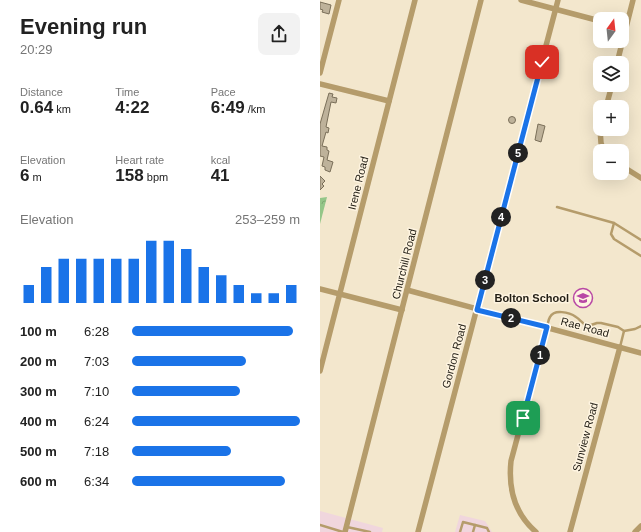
<!DOCTYPE html>
<html lang="en">
<head>
<meta charset="utf-8">
<style>
	body { margin:0; font-family:Arial,sans-serif; background:#f2f2f2; color:#222; height:100vh; display:flex; flex-direction:column; font-size:15px; white-space:nowrap }
	* { box-sizing:border-box; margin:0 }
	p { font-size:13px; color:#767676 }
	.icon { flex:none; width:22px; height:22px; fill:none; stroke:currentColor; stroke-width:2; stroke-linecap:round; stroke-linejoin:round }
	.map { position:relative; flex:1; overflow:hidden }
	.side { display:flex; flex-direction:column; background:#fff; width:320px }
	.side>* { flex:none }
	.needle { width:26px; rotate:15deg }
	.fabs { position:absolute; left:273px; top:12px; display:grid; gap:8px }
	.fabs a { display:grid; place-items:center; width:36px; height:36px; border-radius:8px; background:#fff; box-shadow:0 4px 16px #0002; font-size:20px }
	.pin { position:absolute; display:grid; place-items:center; width:34px; height:34px; color:#fff; margin:-17px; border-radius:8px; box-shadow:0 2px 6px #0006 }
	.km { position:absolute; width:20px; height:20px; margin:-10px; border-radius:50%; background:#222; color:#fff; font-size:11px; line-height:20px; text-align:center }
	.round { display:grid; place-items:center; flex:none; width:42px; height:42px; border-radius:8px; background:#f2f2f2 }
	.summary { display:flex; align-items:center; justify-content:space-between; height:68px; padding:0 20px }
	h1 { font-size:22px; font-weight:700; line-height:30px }
	.stats { display:grid; grid-template-columns:repeat(3,1fr); gap:6px; height:68px; padding:4px 20px }
	.stats div { display:grid; align-content:center }
	.stats b { font-size:17px; font-weight:700 }
	.stats small { font-size:11px; font-weight:400 }
	.stats p { font-size:11px }
	.chart { height:112px; padding:8px 20px }
	.chart p { display:flex; justify-content:space-between }
	.chart svg { width:100%; height:72px; margin-top:4px; stroke:#1a73e8; stroke-width:6 }
	ul { padding:0 20px; list-style:none; font-size:13px }
	li { display:grid; grid-template-columns:64px 48px 1fr; align-items:center; height:30px }
	li i { height:10px; border-radius:5px; background:#1a73e8 }
	main { display:flex; flex:1; min-height:0 }
	.map>svg:first-child { display:block }
	.commercial { fill:#f0d6dd }
	.forest { fill:url(#forest-crowns) }
	.building { fill:#beb29a; stroke:#7a6f59 }
	.lines { fill:none; stroke-linecap:round; stroke-linejoin:round }
	.lane { stroke:#b59c6b; stroke-width:2.5 }
	.street { stroke:#b59c6b; stroke-width:5.5 }
	.route-casing { stroke:#fff; stroke-width:8 }
	.route { stroke:#1a73e8; stroke-width:5 }
	.labels { text-anchor:middle; dominant-baseline:central; stroke-width:3; stroke-linejoin:round; paint-order:stroke }
	.street-label { font-size:11px; fill:#211d14; stroke:#fef4e0 }
	.poi-label { font-size:11px; font-weight:bold; fill:#211d14; stroke:#fef4e0; text-anchor:end }
</style>
</head>
<body>
<main>
<section class="side">
<div class="summary"><div><h1>Evening run</h1><p>20:29</p></div><a class="round"><svg class="icon" aria-label="share" viewBox="0 0 24 24"><path d="M12 15V3M7 8l5-5 5 5M5 13v7h14v-7"/></svg></a></div>
<div class="stats">
<div><p>Distance</p><b>0.64<small> km</small></b></div>
<div><p>Time</p><b>4:22</b></div>
<div><p>Pace</p><b>6:49<small> /km</small></b></div>
</div>
<div class="stats">
<div><p>Elevation</p><b>6<small> m</small></b></div>
<div><p>Heart rate</p><b>158<small> bpm</small></b></div>
<div><p>kcal</p><b>41</b></div>
</div>
<div class="chart"><p><span>Elevation</span>253–259 m</p>
<svg viewBox="0 0 160 44" preserveAspectRatio="none"><path d="M5 44V33M15 44V22M25 44V17M35 44V17M45 44V17M55 44V17M65 44V17M75 44V6M85 44V6M95 44V11M105 44V22M115 44V27M125 44V33M135 44V38M145 44V38M155 44V33"/></svg>
</div>
<ul>
<li><b>100 m</b>6:28<i style="width:96%"></i></li>
<li><b>200 m</b>7:03<i style="width:68%"></i></li>
<li><b>300 m</b>7:10<i style="width:64%"></i></li>
<li><b>400 m</b>6:24<i style="width:100%"></i></li>
<li><b>500 m</b>7:18<i style="width:59%"></i></li>
<li><b>600 m</b>6:34<i style="width:91%"></i></li>
</ul>
</section>
<div class="map">
<svg width="321" height="532" viewBox="0 0 321 532">
	<defs>
		<pattern id="forest-crowns" width="20" height="18" patternUnits="userSpaceOnUse"><rect width="20" height="18" fill="#94c688"/><path d="M2 6a3 3 0 1 1 6 0M12 15a3 3 0 1 1 6 0" fill="none" stroke="#7faa74"/></pattern>
	</defs>
	<rect width="100%" height="100%" fill="#f3e7cd"/>
	<!-- commercial -->
	<g class="commercial">
		<path d="M0,511L63,528L62,532H0Z"/>
		<path d="M140,515L165,521L172,532H135Z"/>
	</g>
	<!-- forest -->
	<path class="forest" d="M7,197L0,224V198Z"/>
	<!-- building -->
	<g class="building">
		<path d="M0,2L11,5L9,14L2,12L3,10L0,9Z"/>
		<path d="M9,93L13,94L12,97L17,98L16,103L11,102L6,127L9,128L8,133L6,132L2,146L7,147V150L9,151L7,160L13,162L10,172L5,170V167L2,166L4,157L0,156V124Z"/>
		<circle cx="192" cy="120" r="3.5"/>
		<path d="M218,124L225,126L221,142L215,140Z"/>
		<path d="M0,176L5,181L2,184L4,186L0,190Z"/>
	</g>
	<g class="lines">
		<!-- lane -->
		<g class="lane">
			<path d="M237,207L294,223L321,240"/>
			<path d="M294,223L291,234L294,239L321,256"/>
			<path d="M227,327C228,324 228,320 230,317C234,309 249,312 256,317C261,320 262,324 268,326L277,323H281L298,327L304,331L300,347"/>
			<path d="M304,331L315,329L321,326"/>
			<path d="M0,525L23,532"/>
			<path d="M27,527L50,532"/>
			<path d="M140,532L143,522L167,528L169,532"/>
			<path d="M153,532L155,525"/>
		</g>
		<!-- street -->
		<g class="street">
			<path d="M201,0L280,21"/>
			<path d="M297,63L313,0"/>
			<path d="M0,73L19,0"/>
			<path d="M0,84L69,101"/>
			<path d="M286,107L292,85"/>
			<path d="M280,129L281,143L284,151"/>
			<path d="M302,166L321,178"/>
			<path d="M0,289L82,310"/>
			<path d="M87,290L321,353"/>
			<path d="M0,371L95,0"/>
			<path d="M25,532L161,0"/>
			<path d="M98,532L238,0"/>
			<path d="M216,532C194,513 188,489 191,461L227,327"/>
			<path d="M250,532L300,347"/>
			<path d="M315,532L321,526"/>
		</g>
	</g>
	<g class="lines">
		<defs>
			<path id="route" d="M203,418L227,327L157,310L222,62"/>
		</defs>
		<!-- route casing -->
		<use href="#route" class="route-casing"/>
		<!-- route -->
		<use href="#route" class="route"/>
	</g>
	<!-- icons -->
	<defs>
		<symbol id="school-ring" viewBox="-11 -11 22 22"><circle r="9.5" fill="#fef4e0" stroke="#b848a5" stroke-width="1.5"/><path d="M0-5L7-2L0 1L-7-2ZM-4 1L0 2.5L4 1V4Q0 6-4 4Z" fill="#b848a5"/></symbol>
	</defs>
	<g fill-rule="evenodd">
		<use href="#school-ring" x="252" y="287" width="22" height="22"/>
	</g>
	<g class="labels">
		<!-- street labels -->
		<g class="street-label">
			<text transform="translate(38 183) rotate(-76)">Irene Road</text>
			<text transform="translate(84 264) rotate(-76)">Churchill Road</text>
			<text transform="translate(265 327) rotate(15)">Rae Road</text>
			<text transform="translate(134 356) rotate(-75)">Gordon Road</text>
			<text transform="translate(265 437) rotate(-75)">Sunview Road</text>
		</g>
		<!-- poi labels -->
		<g class="poi-label">
			<text x="249" y="298">Bolton School</text>
		</g>
	</g>
</svg>
<div class="fabs">
<a><svg class="needle" viewBox="-14 -14 28 28"><path d="M0-13l5 13h-10z" fill="#e53935"/><path d="M0 13l5-13h-10z" fill="#767676"/></svg></a>
<a><svg class="icon" aria-label="layers" viewBox="0 0 24 24"><path d="M12 4l9 5-9 5-9-5zM3 14l9 5 9-5"/></svg></a>
<a>+</a>
<a>−</a>
</div>
<div class="pin" style="left:203px;top:418px;background:#1e9e55"><svg class="icon" aria-label="arrive" viewBox="0 0 24 24"><path d="M6 21V4h12l-3 4 3 4H6"/></svg></div>
<div class="pin" style="left:222px;top:62px;background:#d93025"><svg class="icon" aria-label="check" viewBox="0 0 24 24"><path d="M5 12l5 5 9-10"/></svg></div>
<b class="km" style="left:220px;top:355px">1</b>
<b class="km" style="left:191px;top:318px">2</b>
<b class="km" style="left:165px;top:280px">3</b>
<b class="km" style="left:181px;top:217px">4</b>
<b class="km" style="left:198px;top:153px">5</b>
</div>
</main>
</body>
</html>
